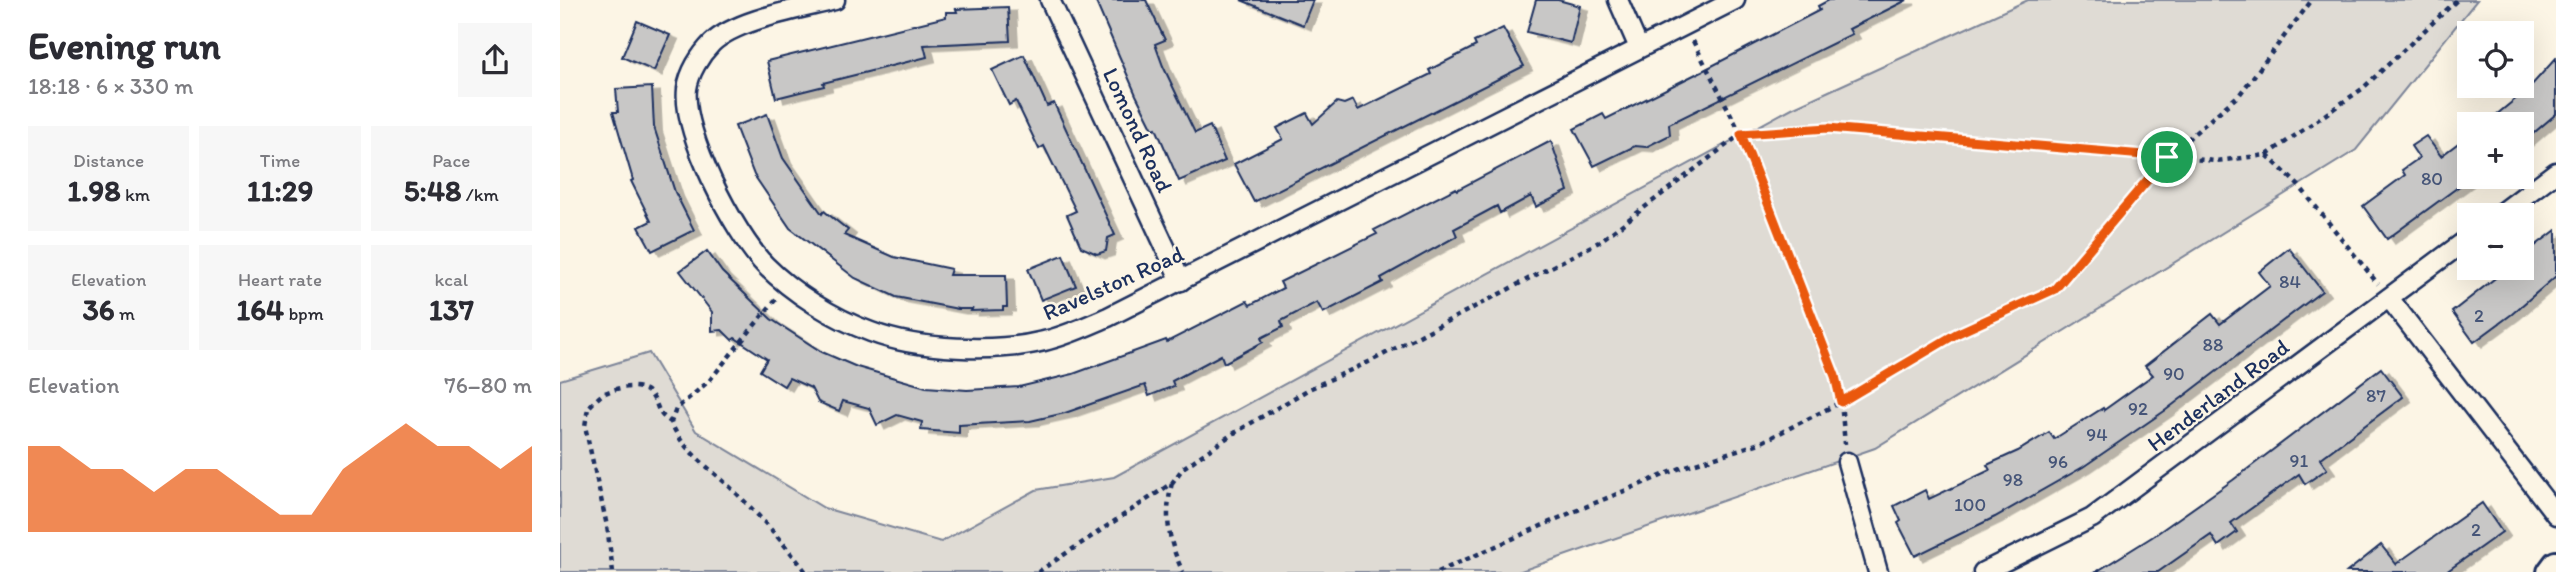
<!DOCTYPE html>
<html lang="en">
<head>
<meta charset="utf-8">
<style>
	body { margin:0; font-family:Itim,sans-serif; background:#f7f7f7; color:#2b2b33; height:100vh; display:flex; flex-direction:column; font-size:26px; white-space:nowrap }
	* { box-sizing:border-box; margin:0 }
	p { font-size:23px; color:#7c7c81 }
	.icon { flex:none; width:38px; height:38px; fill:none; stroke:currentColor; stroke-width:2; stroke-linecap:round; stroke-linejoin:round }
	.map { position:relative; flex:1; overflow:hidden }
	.sheet { display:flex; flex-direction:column; background:#fff; width:560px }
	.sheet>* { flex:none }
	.controls { position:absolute; left:1897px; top:21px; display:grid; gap:14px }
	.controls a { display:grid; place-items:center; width:77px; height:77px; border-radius:0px; background:#fff; box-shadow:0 7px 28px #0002; font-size:35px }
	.pin { position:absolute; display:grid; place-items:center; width:60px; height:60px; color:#fff; margin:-30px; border:4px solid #fff; border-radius:50%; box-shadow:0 2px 7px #0007 }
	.round { display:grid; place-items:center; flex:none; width:74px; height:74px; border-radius:0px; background:#f7f7f7 }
	.summary { display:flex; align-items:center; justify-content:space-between; height:119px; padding:0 28px }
	h1 { font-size:38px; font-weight:700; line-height:52px }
	.figures { display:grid; grid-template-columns:repeat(3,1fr); gap:10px; height:119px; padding:7px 28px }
	.figures div { display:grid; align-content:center; border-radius:0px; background:#f7f7f7; text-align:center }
	.figures b { font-size:30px; font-weight:700 }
	.figures small { font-size:19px; font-weight:400 }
	.figures p { font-size:19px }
	.chart { height:196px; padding:14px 28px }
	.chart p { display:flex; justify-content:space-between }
	.chart svg { width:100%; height:126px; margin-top:7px; fill:#ea580c; opacity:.7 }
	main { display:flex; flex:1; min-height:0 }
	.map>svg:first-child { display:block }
	.green { fill:#dfdbd4; stroke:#7d8599; stroke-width:2 }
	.building { fill:#c8c7c6; stroke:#1b2f5e; stroke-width:2; filter:url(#shadow) }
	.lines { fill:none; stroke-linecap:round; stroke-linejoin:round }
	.street-casing { stroke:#1b2f5e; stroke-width:23 }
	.secondary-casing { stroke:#1b2f5e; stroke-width:30 }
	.path { stroke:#1b2f5e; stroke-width:4.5; stroke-dasharray:5 5; stroke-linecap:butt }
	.street { stroke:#fcf5e5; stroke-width:18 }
	.secondary { stroke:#fcf5e5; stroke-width:24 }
	.route-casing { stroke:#fff; stroke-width:14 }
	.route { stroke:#ea580c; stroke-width:9 }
	.labels { text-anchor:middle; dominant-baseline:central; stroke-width:5; stroke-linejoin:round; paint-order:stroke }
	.number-label { font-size:19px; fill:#465578 }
	.street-label { font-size:23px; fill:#1b2f5e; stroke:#fcf5e5 }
</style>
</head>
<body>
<main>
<section class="sheet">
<div class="summary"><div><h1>Evening run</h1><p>18:18 · 6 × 330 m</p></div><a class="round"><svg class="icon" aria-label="share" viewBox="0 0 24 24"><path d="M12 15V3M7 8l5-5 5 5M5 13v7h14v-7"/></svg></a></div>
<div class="figures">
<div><p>Distance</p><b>1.98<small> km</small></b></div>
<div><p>Time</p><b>11:29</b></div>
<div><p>Pace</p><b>5:48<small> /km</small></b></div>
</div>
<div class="figures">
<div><p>Elevation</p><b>36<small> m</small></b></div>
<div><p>Heart rate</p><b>164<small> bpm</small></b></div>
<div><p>kcal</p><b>137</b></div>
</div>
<div class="chart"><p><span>Elevation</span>76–80 m</p>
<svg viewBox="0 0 160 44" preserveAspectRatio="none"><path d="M0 44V14L10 14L20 22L30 22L40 30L50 22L60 22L70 30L80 38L90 38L100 22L110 14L120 6L130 14L140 14L150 22L160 14V44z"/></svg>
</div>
</section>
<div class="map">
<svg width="1996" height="572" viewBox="0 0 1996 572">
	<defs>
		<filter id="shadow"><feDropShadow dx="8" dy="4.5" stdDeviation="0" flood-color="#0004"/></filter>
	</defs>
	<rect width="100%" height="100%" fill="#fcf5e5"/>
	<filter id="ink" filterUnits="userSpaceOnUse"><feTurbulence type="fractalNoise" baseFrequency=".0143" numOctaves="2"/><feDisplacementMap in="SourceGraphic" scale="14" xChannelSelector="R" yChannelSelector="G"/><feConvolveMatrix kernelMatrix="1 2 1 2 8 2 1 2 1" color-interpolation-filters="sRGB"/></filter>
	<g filter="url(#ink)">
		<!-- green -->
		<path class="green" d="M1468,0H1917L1796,150L1315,448L958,572H0V380L89,353L136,431L264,508L381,542L476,490L554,477L1232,108Z"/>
		<!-- building -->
		<g class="building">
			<path d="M535,0H586L605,40L595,44L603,66L635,133L650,126L665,161L619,181L596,128L593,129L576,95Z"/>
			<path d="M681,0H753L743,25Z"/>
			<path d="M976,0H998L1020,6L1011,43L967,32Z"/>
			<path d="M1269,0H1347L1289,29L1292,34L1109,124L1110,135L1086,147L1075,146L1034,166L1014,129L1043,114L1046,119L1144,70L1260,10L1258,6Z"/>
			<path d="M448,7L450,41L364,45L367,57L263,83L264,86L216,98L207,61L386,17V12H397L396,9Z"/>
			<path d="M77,21L110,35L94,71L62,57Z"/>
			<path d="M943,28L964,66L694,202L674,164L723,139L717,128L747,113L753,124L777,102L784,104L793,100L798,110L871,74L869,70L916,46L914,42Z"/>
			<path d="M464,55L487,106L494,103L555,235L548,238L546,251L537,254L521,247L507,215L516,211L484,146L479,149L456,101L449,105L432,70Z"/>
			<path d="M1996,58V114L1962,143V124H1925L1969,88Z"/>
			<path d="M92,87L94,127L115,192L134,230L92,251L79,227L91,221L71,181L73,180L53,112H58L56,89Z"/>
			<path d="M207,114L223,158L262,214L264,211L288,230L284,235L334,257L391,269L389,275H446L447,307H443V310L411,311L412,309H398L336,297L295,278L230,228L194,175L175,126Z"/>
			<path d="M1909,135V179L1827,239L1803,206L1845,175L1842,170L1859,158L1851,146L1866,136L1881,156Z"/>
			<path d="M991,141L1008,191L976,207L971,196L940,213L937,206L894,229L897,236L821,278L823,282L763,313L757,302L721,321L723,327L701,338L703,342L664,363L661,355L612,381L614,386L589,396L585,385L505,413L470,421L399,425V433L361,430L362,422L337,415L317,425L309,408L283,401L279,411L258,402L251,388L229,378L224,386L200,371L207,359L175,338L172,340L162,330L152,331V312L120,271L147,251L162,272L211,319L262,352L297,367L366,387L407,390L459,387L513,374L606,340L607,342L687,301L690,305L723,288L720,282L817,234L814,230L896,188L897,190Z"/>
			<path d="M1996,230V276L1952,314L1914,342L1892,312L1948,268H1962V256Z"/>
			<path d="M1729,248L1762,291L1606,410L1523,467L1435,517L1355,556L1338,523L1341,521L1334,506L1365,490L1369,499L1430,470L1427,465L1458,451L1489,432L1494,439L1543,408L1544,410L1593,375L1585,366L1652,314L1660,324L1710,286L1699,272Z"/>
			<path d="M503,255L516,286L481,300L468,269Z"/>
			<path d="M1821,368L1843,397L1760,459L1767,469L1745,484L1739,474L1671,523L1677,532L1658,546L1651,535L1598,572H1536L1592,537L1673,480Z"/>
			<path d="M1922,503L1942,532L1886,572H1787L1821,545L1836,564Z"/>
		</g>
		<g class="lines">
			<defs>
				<g id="street">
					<path d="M275,0C241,9 177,19 152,43C140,55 129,73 127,89C122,133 174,233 205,265C234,294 273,318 311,332C358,350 436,353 484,341C506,336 527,326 548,317L1175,0"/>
					<path d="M490,0L621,281"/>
					<path d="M1058,0L1079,48"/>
					<path d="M1939,215L1996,172"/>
					<path d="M1829,298L1996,515"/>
					<path d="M1287,462L1318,572"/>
					<path d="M1423,572L1532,518L1909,238"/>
				</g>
				<path id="secondary" d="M1990,572L1996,564"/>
			</defs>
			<!-- street casing -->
			<use href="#street" class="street-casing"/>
			<!-- secondary casing -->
			<use href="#secondary" class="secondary-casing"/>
			<!-- path -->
			<g class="path">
				<path d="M1133,41L1181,134L1275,376L1281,402L1285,444"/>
				<path d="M1707,155L1802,89L1897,0"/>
				<path d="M216,299L149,381L116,409L111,422C122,451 152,469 173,490C199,515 224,543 246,572"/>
				<path d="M612,483C604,516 608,541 623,572"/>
				<path d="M53,572L47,526L25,426L28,408C33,403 39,396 45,393C58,387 83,382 92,396C100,408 96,413 111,422"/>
				<path d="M478,572L612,483L623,468L671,435L749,389L811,361L1039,242L1181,134L1268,128L1656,161L1707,155L1740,187L1818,284"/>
				<path d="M878,572L1008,514L1123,467L1200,443L1281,402L1396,334L1495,289L1607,157L1680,94L1752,0"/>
			</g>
			<!-- street -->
			<use href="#street" class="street"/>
			<!-- secondary -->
			<use href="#secondary" class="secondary"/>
		</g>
	</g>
	<g class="lines" filter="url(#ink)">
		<defs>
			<path id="route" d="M1268,128L1607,157L1495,289L1396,334L1281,402L1275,376L1181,134Z"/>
		</defs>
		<!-- route casing -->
		<use href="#route" class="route-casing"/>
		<!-- route -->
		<use href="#route" class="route"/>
	</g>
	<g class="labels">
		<!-- number labels -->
		<g class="number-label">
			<text x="1872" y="178">80</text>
			<text x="1730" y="281">84</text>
			<text x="1919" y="315">2</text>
			<text x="1653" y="344">88</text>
			<text x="1614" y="373">90</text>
			<text x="1816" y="395">87</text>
			<text x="1578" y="408">92</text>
			<text x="1537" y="434">94</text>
			<text x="1739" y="460">91</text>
			<text x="1498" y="461">96</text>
			<text x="1453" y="479">98</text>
			<text x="1410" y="504">100</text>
			<text x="1916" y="529">2</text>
		</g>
		<!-- street labels -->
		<g class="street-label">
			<text transform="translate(578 130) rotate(65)">Lomond Road</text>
			<text transform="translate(553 283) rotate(-24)">Ravelston Road</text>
			<text transform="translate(1658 395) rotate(-37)">Henderland Road</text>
		</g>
	</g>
</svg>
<div class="controls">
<a><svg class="icon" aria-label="locate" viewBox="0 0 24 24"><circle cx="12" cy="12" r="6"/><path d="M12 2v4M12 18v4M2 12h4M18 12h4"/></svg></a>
<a>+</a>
<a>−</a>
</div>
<div class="pin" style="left:1607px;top:157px;background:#1e9e55"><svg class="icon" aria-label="arrive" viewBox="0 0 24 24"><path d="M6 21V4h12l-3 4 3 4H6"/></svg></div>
</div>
</main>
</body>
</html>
